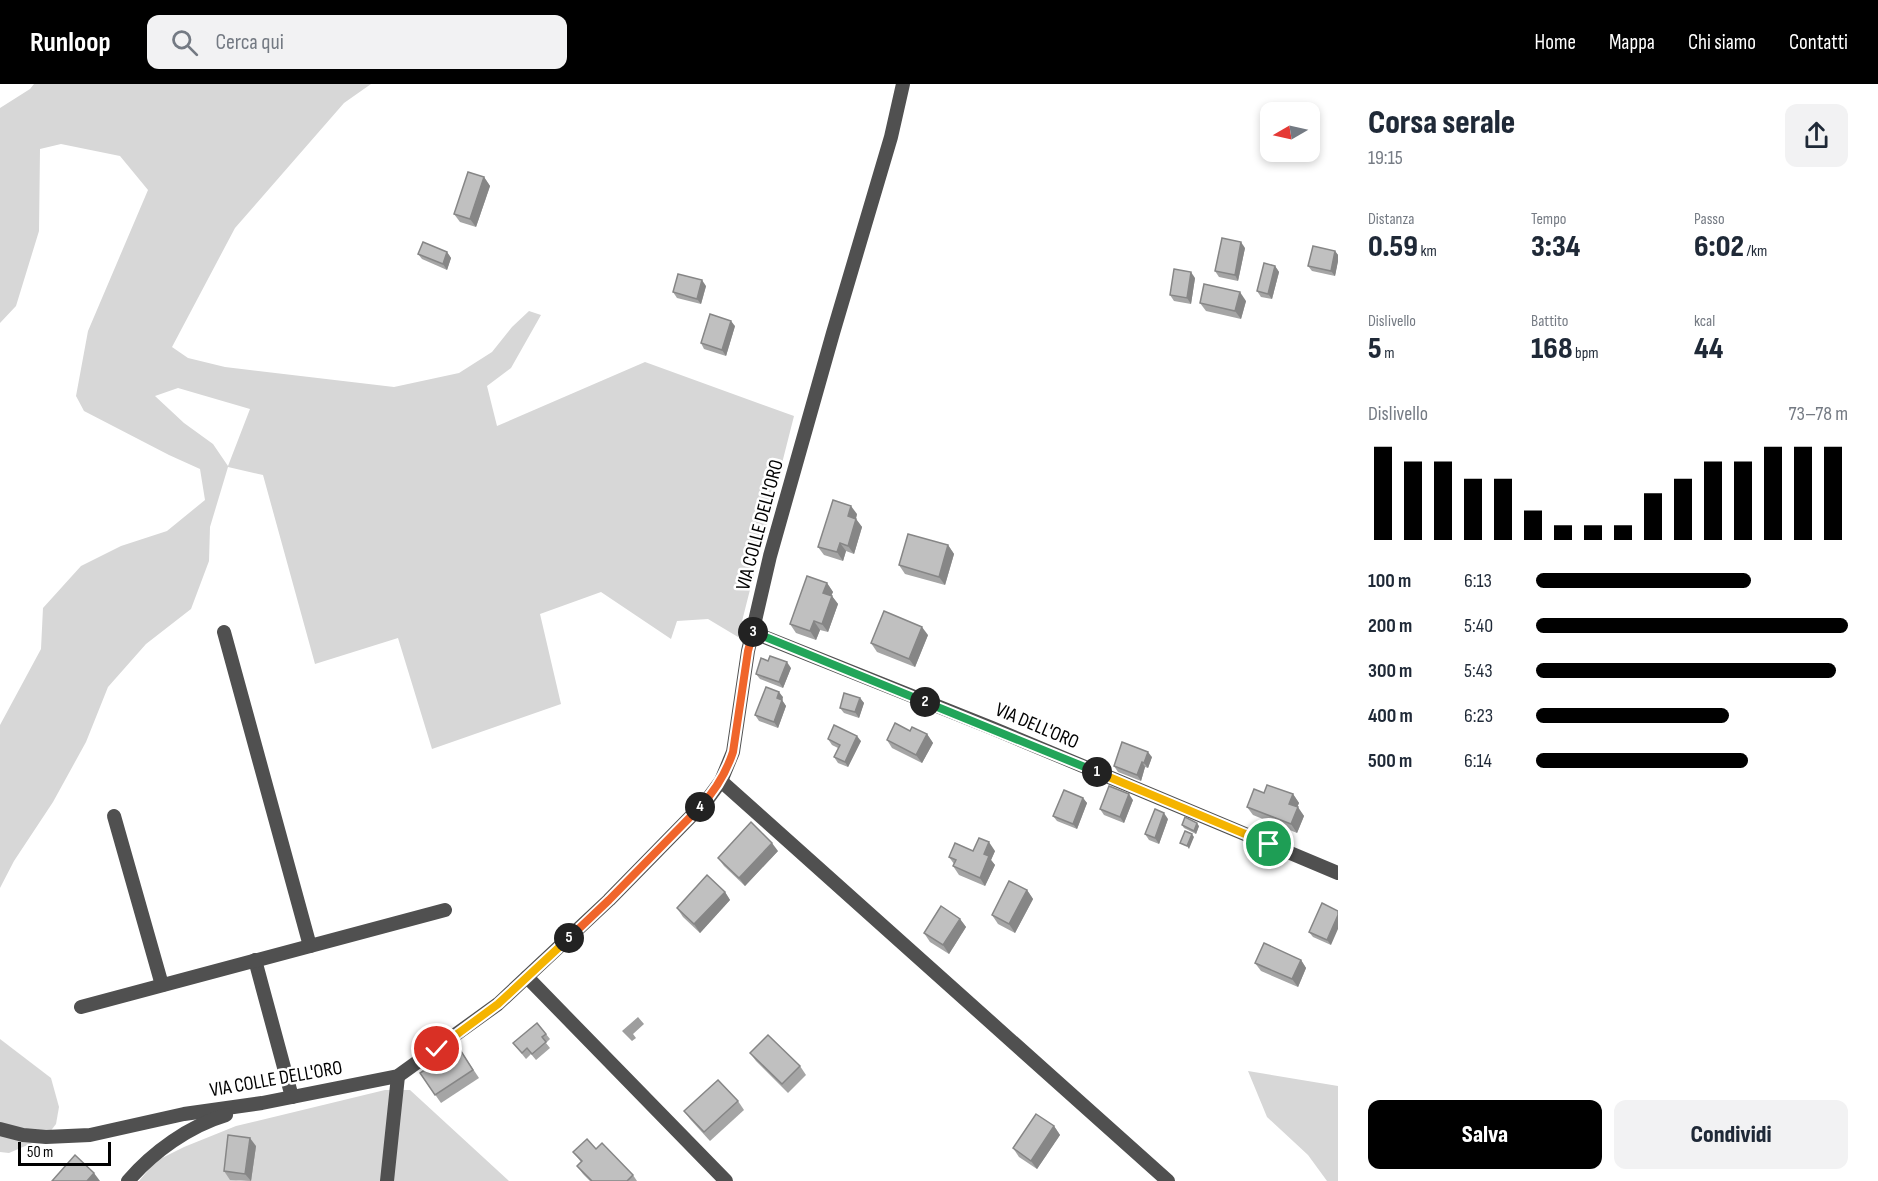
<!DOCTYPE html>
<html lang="it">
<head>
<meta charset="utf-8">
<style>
	body { margin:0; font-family:"Sofia Sans Condensed",sans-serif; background:#f2f2f3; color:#1f2937; height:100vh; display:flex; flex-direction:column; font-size:22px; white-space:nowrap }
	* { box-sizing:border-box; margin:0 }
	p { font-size:20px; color:#747a83 }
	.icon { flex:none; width:33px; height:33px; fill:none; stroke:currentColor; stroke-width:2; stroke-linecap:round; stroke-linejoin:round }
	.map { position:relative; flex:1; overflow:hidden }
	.details { display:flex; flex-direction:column; background:#fff; width:540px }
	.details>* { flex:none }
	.needle { width:39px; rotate:261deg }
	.controls { position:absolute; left:1260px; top:18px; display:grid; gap:12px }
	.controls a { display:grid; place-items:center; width:60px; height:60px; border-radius:12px; background:#fff; box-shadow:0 3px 9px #0003; font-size:30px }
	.scale { position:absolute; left:18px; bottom:15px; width:93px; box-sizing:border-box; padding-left:6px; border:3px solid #000; border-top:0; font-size:16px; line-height:21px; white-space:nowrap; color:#000; -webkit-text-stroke:4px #fff; paint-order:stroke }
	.pin { position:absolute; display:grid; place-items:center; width:51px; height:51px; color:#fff; margin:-26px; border:3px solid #fff; border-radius:50%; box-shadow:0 2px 6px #0007 }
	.km { position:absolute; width:30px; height:30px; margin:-15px; border-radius:50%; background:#222; color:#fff; font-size:16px; line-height:30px; text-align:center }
	.round { display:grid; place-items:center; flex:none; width:63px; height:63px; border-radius:12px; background:#f2f2f3 }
	.headline { display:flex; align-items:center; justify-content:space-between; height:102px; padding:0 30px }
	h1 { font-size:33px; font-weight:800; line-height:45px }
	.stats { display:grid; grid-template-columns:repeat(3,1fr); gap:9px; height:102px; padding:6px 30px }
	.stats div { display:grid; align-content:center }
	.stats b { font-size:30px; font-weight:800 }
	.stats small { font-size:16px; font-weight:400 }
	.stats p { font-size:16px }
	.chart { height:168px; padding:12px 30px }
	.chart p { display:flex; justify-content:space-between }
	.chart svg { width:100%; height:108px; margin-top:6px; stroke:#000; stroke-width:6 }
	.action { display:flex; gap:12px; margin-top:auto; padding:12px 30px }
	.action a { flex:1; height:69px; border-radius:12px; background:#000; color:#fff; font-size:24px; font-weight:800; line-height:69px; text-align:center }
	.action a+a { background:#f2f2f3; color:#1f2937 }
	ul { padding:0 30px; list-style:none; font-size:20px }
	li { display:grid; grid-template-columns:96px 72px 1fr; align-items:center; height:45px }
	li i { height:15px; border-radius:8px; background:#000 }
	header { display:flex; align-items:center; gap:36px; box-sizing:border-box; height:84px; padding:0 30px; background:#000; color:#fff }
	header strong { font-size:28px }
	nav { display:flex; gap:33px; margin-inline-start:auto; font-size:21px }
	.search { width:420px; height:54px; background:#f2f2f3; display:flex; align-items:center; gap:15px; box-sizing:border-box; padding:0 21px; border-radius:12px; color:#747a83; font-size:22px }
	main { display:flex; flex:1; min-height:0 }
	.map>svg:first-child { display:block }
	.green { fill:#d7d7d7; fill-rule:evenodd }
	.water { fill:#9e9e9e }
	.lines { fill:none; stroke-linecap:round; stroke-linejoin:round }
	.minor { stroke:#505050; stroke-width:14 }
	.wall { fill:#a5a5a5 }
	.shaded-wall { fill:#868686 }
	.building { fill:#c0c0c0; stroke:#868686; stroke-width:1.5 }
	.split-1-casing { stroke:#fff; stroke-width:12 }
	.split-2-casing { stroke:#fff; stroke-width:12 }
	.split-3-casing { stroke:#fff; stroke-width:12 }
	.split-4-casing { stroke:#fff; stroke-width:12 }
	.split-5-casing { stroke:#fff; stroke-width:12 }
	.split-6-casing { stroke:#fff; stroke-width:12 }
	.split-1 { stroke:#f5b400; stroke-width:8 }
	.split-2 { stroke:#22a559; stroke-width:8 }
	.split-3 { stroke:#22a559; stroke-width:8 }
	.split-4 { stroke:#f0652b; stroke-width:8 }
	.split-5 { stroke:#f0652b; stroke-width:8 }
	.split-6 { stroke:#f5b400; stroke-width:8 }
	.labels { text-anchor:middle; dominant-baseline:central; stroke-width:5; stroke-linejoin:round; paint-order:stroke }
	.street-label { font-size:20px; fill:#000; stroke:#fff }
</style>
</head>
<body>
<header>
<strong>Runloop</strong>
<div class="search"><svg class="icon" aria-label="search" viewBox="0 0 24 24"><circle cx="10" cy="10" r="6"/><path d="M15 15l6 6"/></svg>Cerca qui</div>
<nav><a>Home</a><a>Mappa</a><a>Chi siamo</a><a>Contatti</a></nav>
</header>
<main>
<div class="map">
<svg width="1338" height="1097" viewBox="0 0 1338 1097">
	<rect width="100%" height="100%" fill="#fff"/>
	<!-- green -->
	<g class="green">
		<path d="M34,0H371L344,19L235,144L172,263L188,274L225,283L394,303L459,289L492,268L512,243L529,227L541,231L511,284L487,302L497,342L645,278L794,332L738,553L708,535L677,537L671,555L601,508L540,530L561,620L432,665L398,554L315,580L263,391L228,383L210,443L209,477L191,525L146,560L108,603L86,658L53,718L14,777L0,804V641L41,565L43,524L81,482L121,462L167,447L205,416L200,385L169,371L84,327L76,312L88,247L148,106L120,72L61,60L40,65L39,147L16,222L0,239V24L30,5ZM178,304L250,325L228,382L213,360L184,339L155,312Z"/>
		<path d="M0,955L51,994L59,1023L56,1040L46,1053L9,1069L0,1068Z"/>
		<path d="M1248,987L1338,1002V1097H1327L1308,1071L1267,1033Z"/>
		<path d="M385,1006H410L509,1097H251L230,1095L242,1097H139L156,1077L184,1063L236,1042Z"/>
	</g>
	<!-- water -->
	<path class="water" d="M638,933L644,940L633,950L636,954L632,957L622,947Z"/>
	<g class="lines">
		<!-- minor -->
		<g class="minor">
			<path d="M224,548L310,862"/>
			<path d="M752,548L992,644L1338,789"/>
			<path d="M721,697L1168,1097"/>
			<path d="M114,732L162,901"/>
			<path d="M255,876L292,1013"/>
			<path d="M527,893L726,1097"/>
			<path d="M81,923L445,826"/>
			<path d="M0,1045L23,1051L46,1053L90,1051L184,1030L262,1019L398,992L498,920L609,816L707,716L721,697L733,668L748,567L770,472L833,249L891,53L903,0"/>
			<path d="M128,1097C153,1068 189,1042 226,1031"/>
			<path d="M387,1097L398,992"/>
		</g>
	</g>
	<!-- wall -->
	<g class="wall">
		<path d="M484,93L490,102L476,143L460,138L454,130Z"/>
		<path d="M1245,164L1238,197L1219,193L1215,187Z"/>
		<path d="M1335,167L1338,171V177L1335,192L1312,187L1308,182Z"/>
		<path d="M447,168L451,174L447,186L422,175L418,170Z"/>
		<path d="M1275,182L1279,188L1272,215L1261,213L1257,207Z"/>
		<path d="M1195,194L1191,220L1174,217L1170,211Z"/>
		<path d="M706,202L701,220L677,214L673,208Z"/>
		<path d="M1246,217L1241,235L1206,227L1200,219Z"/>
		<path d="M735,242L726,272L704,265L701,259Z"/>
		<path d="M857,430L856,435L862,443L854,470L846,467L843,477L824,471L818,463Z"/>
		<path d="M948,461L954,470L945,501L905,490L899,481Z"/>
		<path d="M827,499L833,508L831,511L838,520L828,548L820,546L816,556L796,549L790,540Z"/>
		<path d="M928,551L915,583L877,568L871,559Z"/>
		<path d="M791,584L783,604L760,595L756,590Z"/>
		<path d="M783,613L782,616L786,622L778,644L759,637L755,631Z"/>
		<path d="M860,614L864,619L859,634L844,629L840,624Z"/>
		<path d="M910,647L927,650L933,659L922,679L892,664L887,656Z"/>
		<path d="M828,655L861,657L848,683L838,679L834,673L838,664L832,661Z"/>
		<path d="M1152,673L1148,684L1145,683L1141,697L1118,688L1114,682Z"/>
		<path d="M1264,709L1293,710L1299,719L1297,723L1304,732L1297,749L1253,731L1247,723Z"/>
		<path d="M1083,714L1087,719L1077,745L1057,737L1053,732Z"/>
		<path d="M1133,716L1124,739L1104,731L1100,725Z"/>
		<path d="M1168,735L1159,760L1149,756L1145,750Z"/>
		<path d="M1182,741L1199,742L1196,750L1184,744Z"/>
		<path d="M778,767L745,802L724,782L718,774Z"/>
		<path d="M973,767H995L991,776L995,781L985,802L959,791L953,782L954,780L949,773Z"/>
		<path d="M1027,806L1033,815L1015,849L998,840L992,831Z"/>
		<path d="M725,808L730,816L700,849L683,833L677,824Z"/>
		<path d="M1322,819L1331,861L1313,853L1309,848Z"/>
		<path d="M960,835L966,843L949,870L930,858L924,849Z"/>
		<path d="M1301,876L1306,884L1298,903L1261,887L1255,879Z"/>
		<path d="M546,950L550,955L546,959L550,964L536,976L531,970L526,975L513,959Z"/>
		<path d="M459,964L479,994L441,1019L420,989Z"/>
		<path d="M750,969L800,982L806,991L788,1009L756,977Z"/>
		<path d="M738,1017L744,1026L710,1057L690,1035L684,1027Z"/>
		<path d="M1054,1042L1060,1051L1037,1085L1019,1073L1013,1064Z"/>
		<path d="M256,1062L251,1097L230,1096L224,1087Z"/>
		<path d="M596,1065L633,1091L637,1097H590L583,1090L577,1082L581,1078L573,1068Z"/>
	</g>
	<!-- shaded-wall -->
	<g class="shaded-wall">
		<path d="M484,93L490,102L476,143L470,135Z"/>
		<path d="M1241,158L1245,164L1238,197L1235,191Z"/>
		<path d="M1335,167L1338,171V177L1335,192L1331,187Z"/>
		<path d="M447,168L451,174L447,186L443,180Z"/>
		<path d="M1275,182L1279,188L1272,215L1268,210Z"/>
		<path d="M1191,188L1195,194L1191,220L1187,214Z"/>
		<path d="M702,196L706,202L701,220L697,215Z"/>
		<path d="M1240,208L1246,217L1241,235L1235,227Z"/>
		<path d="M731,237L735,242L726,272L722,266Z"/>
		<path d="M851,422L857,430L854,441L848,432Z"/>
		<path d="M856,435L862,443L854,470L848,462Z"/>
		<path d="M840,459L846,467L843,477L837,468Z"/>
		<path d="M948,461L954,470L945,501L939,493Z"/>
		<path d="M827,499L833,508L829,517L823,509Z"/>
		<path d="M832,512L838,520L828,548L822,540Z"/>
		<path d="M814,537L820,546L816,556L810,547Z"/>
		<path d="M922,543L928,551L915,583L909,575Z"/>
		<path d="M787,578L791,584L783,604L779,598Z"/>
		<path d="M779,608L783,613L781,620L777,614Z"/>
		<path d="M860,614L864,619L859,634L855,628Z"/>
		<path d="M782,616L786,622L778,644L774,638Z"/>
		<path d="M927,650L933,659L922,679L916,671Z"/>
		<path d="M857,652L861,657L848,683L845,678Z"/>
		<path d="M1148,668L1152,673L1148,684L1144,679Z"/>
		<path d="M1142,678L1145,683L1141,697L1137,691Z"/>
		<path d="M1129,710L1133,716L1124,739L1120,733Z"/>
		<path d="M1293,710L1299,719L1295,728L1289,720Z"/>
		<path d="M1083,714L1087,719L1077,745L1073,740Z"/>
		<path d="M1298,723L1304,732L1297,749L1291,740Z"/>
		<path d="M1164,729L1168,735L1159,760L1155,754Z"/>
		<path d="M1197,739L1199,742L1196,750L1194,747Z"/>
		<path d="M1192,750L1194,753L1189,765L1187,762Z"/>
		<path d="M989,758L995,767L991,776L995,781L985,802L980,794L984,770Z"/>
		<path d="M772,759L778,767L745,802L739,794Z"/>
		<path d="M1027,806L1033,815L1015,849L1009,840Z"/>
		<path d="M725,808L730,816L700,849L694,840Z"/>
		<path d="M1338,831V845L1331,861L1327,856Z"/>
		<path d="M960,835L966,843L949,870L943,861Z"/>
		<path d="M1301,876L1306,884L1298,903L1292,895Z"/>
		<path d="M1054,1042L1060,1051L1037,1085L1031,1077Z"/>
		<path d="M250,1054L256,1062L251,1097L245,1090Z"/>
		<path d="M94,1089L100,1097H87Z"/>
	</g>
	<!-- building -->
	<g class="building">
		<path d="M468,88L484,93L470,135L454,130Z"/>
		<path d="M1222,154L1241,158L1235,191L1215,187Z"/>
		<path d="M423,158L447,168L443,180L418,170Z"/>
		<path d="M1313,162L1335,167L1331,187L1308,182Z"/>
		<path d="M1264,179L1275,182L1268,210L1257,207Z"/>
		<path d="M1174,185L1191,188L1187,214L1170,211Z"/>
		<path d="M678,190L702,196L697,215L673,208Z"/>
		<path d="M1204,200L1240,208L1235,227L1200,219Z"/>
		<path d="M710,230L731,237L722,266L701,259Z"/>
		<path d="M833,416L851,422L848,432L856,435L848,462L840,459L837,468L818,463Z"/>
		<path d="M908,450L948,461L939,493L899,481Z"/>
		<path d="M807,492L827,499L823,509L832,512L822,540L814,537L810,547L790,540Z"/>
		<path d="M884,527L922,543L909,575L871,559Z"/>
		<path d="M770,572L787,578L779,598L756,590L761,574L768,577Z"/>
		<path d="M766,603L779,608L777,614L782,616L774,638L755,631Z"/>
		<path d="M844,609L860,614L855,628L840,624Z"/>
		<path d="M895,639L910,647L912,643L927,650L916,671L887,656Z"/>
		<path d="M834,641L857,652L845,678L834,673L840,661L828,655Z"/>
		<path d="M1122,658L1148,668L1144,679L1142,678L1137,691L1114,682Z"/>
		<path d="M1267,701L1293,710L1289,720L1298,723L1291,740L1247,723L1254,705L1264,709Z"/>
		<path d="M1109,702L1129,710L1120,733L1100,725Z"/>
		<path d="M1064,706L1083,714L1073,740L1053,732Z"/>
		<path d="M1155,725L1164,729L1155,754L1145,750Z"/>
		<path d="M1185,733L1197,739L1194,747L1182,741Z"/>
		<path d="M751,738L772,759L739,794L718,774Z"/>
		<path d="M1185,747L1192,750L1187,762L1180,759Z"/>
		<path d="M979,754L989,758L984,770L989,772L980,794L953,782L956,776L949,773L955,759L973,767Z"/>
		<path d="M707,791L725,808L694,840L677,824Z"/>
		<path d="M1009,797L1027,806L1009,840L992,831Z"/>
		<path d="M1322,819L1338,827V831L1327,856L1309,848Z"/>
		<path d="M941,822L960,835L943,861L924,849Z"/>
		<path d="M1264,859L1301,876L1292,895L1255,879Z"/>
		<path d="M537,939L546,950L542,953L546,958L532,970L527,964L522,969L513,959Z"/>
		<path d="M768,951L800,982L782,1000L750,969Z"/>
		<path d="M459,964L473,986L435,1011L420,989Z"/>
		<path d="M718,996L738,1017L704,1048L684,1027Z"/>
		<path d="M1036,1030L1054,1042L1031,1077L1013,1064Z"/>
		<path d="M228,1051L250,1054L245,1090L224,1087Z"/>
		<path d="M587,1055L596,1065L602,1059L633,1091L627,1097H592L577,1082L582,1077L573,1068Z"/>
		<path d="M75,1071L94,1089L87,1097H52Z"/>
	</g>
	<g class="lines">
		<defs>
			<path id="split-1" d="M1097,688L1269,760"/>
			<path id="split-2" d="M925,618L1097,688"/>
			<path id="split-3" d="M753,548L925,618"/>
			<path id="split-4" d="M700,723C716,706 726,689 733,668L748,567L753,548"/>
			<path id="split-5" d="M569,854L609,816L700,723"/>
			<path id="split-6" d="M437,965L498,920L569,854"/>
		</defs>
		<!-- split-1 casing -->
		<use href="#split-1" class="split-1-casing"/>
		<!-- split-2 casing -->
		<use href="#split-2" class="split-2-casing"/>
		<!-- split-3 casing -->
		<use href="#split-3" class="split-3-casing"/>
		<!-- split-4 casing -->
		<use href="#split-4" class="split-4-casing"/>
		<!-- split-5 casing -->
		<use href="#split-5" class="split-5-casing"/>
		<!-- split-6 casing -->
		<use href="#split-6" class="split-6-casing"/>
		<!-- split-1 -->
		<use href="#split-1" class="split-1"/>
		<!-- split-2 -->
		<use href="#split-2" class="split-2"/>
		<!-- split-3 -->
		<use href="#split-3" class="split-3"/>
		<!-- split-4 -->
		<use href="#split-4" class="split-4"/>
		<!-- split-5 -->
		<use href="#split-5" class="split-5"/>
		<!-- split-6 -->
		<use href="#split-6" class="split-6"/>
	</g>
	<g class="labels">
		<!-- street labels -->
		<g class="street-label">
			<text transform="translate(760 441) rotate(-75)">VIA COLLE DELL'ORO</text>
			<text transform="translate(1037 642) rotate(23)">VIA DELL'ORO</text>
			<text transform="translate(276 995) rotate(-10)">VIA COLLE DELL'ORO</text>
		</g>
	</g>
</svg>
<div class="controls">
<a><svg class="needle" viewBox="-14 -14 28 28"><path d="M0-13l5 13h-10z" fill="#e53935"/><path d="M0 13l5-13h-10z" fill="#747a83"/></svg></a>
</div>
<div class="scale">50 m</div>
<div class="pin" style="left:1269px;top:760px;background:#1e9e55"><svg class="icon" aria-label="arrive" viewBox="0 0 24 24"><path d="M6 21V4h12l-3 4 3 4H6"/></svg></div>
<div class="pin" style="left:437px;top:965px;background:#d93025"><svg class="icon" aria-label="check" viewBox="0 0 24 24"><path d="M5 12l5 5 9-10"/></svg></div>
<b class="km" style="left:1097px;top:688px">1</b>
<b class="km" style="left:925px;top:618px">2</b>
<b class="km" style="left:753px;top:548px">3</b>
<b class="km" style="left:700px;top:723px">4</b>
<b class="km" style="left:569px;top:854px">5</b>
</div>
<section class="details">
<div class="headline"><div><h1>Corsa serale</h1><p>19:15</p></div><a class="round"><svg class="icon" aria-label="share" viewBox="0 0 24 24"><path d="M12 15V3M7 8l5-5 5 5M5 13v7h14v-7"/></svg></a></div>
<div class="stats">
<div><p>Distanza</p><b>0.59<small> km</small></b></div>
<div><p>Tempo</p><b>3:34</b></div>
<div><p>Passo</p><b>6:02<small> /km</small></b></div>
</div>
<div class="stats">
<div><p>Dislivello</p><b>5<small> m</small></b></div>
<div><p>Battito</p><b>168<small> bpm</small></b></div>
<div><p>kcal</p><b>44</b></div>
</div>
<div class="chart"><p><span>Dislivello</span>73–78 m</p>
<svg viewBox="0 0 160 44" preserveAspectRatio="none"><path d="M5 44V6M15 44V12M25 44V12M35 44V19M45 44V19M55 44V32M65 44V38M75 44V38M85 44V38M95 44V25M105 44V19M115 44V12M125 44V12M135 44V6M145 44V6M155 44V6"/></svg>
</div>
<ul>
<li><b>100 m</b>6:13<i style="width:69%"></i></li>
<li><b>200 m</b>5:40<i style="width:100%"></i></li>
<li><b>300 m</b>5:43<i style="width:96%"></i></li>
<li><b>400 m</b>6:23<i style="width:62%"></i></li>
<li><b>500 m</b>6:14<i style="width:68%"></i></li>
</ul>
<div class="action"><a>Salva</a><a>Condividi</a></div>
</section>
</main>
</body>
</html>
